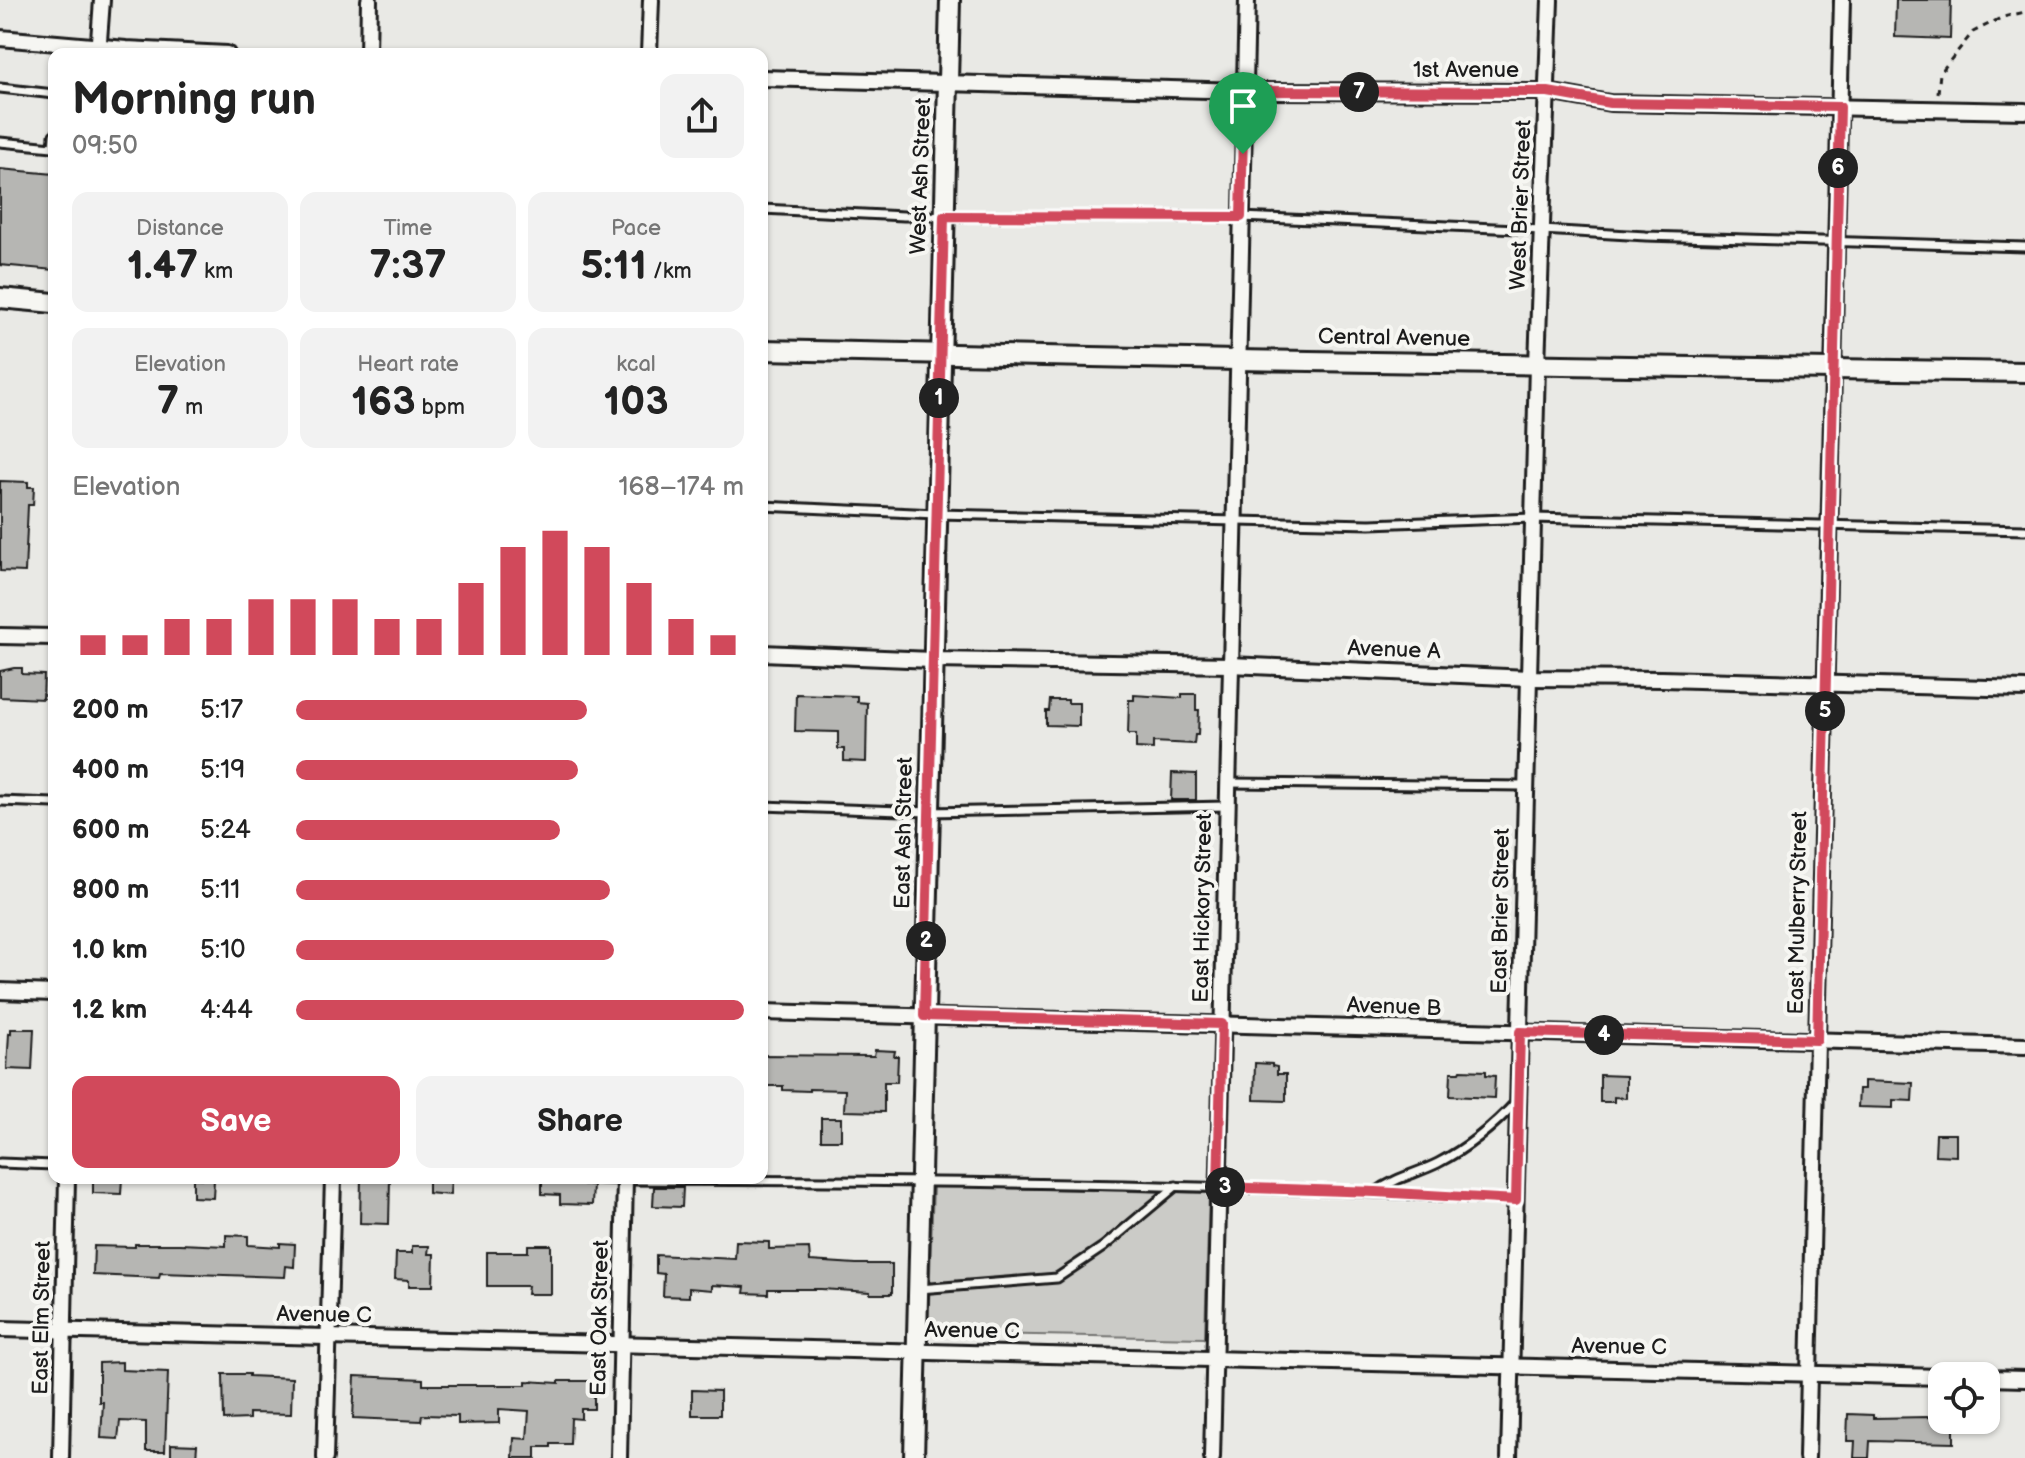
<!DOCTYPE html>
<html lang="en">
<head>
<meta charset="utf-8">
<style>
	body { margin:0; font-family:"Balsamiq Sans",sans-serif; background:#f2f2f2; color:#222; height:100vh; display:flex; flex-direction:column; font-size:30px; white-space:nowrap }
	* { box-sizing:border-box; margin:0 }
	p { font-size:26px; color:#767676 }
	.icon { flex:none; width:44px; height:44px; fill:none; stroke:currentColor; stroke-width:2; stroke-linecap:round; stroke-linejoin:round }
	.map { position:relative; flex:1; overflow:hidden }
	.details { position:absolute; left:48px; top:48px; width:720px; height:1136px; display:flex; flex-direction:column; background:#fff; border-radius:16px; box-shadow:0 2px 6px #0004 }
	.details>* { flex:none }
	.controls { position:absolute; left:1928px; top:1362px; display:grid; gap:16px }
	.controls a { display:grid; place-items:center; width:72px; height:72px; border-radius:16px; background:#fff; box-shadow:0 2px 6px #0004; font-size:40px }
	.pin { position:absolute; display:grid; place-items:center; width:68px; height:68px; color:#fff; margin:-82px -34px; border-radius:50% 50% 50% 0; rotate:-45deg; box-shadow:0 0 8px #0007 }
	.pin .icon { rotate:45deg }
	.km { position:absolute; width:40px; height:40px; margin:-20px; border-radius:50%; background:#222; color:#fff; font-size:22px; line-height:40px; text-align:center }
	.round { display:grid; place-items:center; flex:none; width:84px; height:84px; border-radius:16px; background:#f2f2f2 }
	.overview { display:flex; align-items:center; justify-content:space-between; height:136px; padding:0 24px }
	h1 { font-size:44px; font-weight:600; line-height:60px }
	.stats { display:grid; grid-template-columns:repeat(3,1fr); gap:12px; height:136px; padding:8px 24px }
	.stats div { display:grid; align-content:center; border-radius:16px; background:#f2f2f2; text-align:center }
	.stats b { font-size:40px; font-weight:600 }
	.stats small { font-size:22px; font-weight:400 }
	.stats p { font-size:22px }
	.chart { height:224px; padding:16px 24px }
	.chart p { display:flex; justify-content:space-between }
	.chart svg { width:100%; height:144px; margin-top:8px; stroke:#d1495b; stroke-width:6 }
	.cta { display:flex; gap:16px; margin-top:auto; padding:16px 24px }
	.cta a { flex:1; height:92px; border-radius:16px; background:#d1495b; color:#fff; font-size:32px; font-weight:600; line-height:92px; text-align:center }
	.cta a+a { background:#f2f2f2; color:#222 }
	ul { padding:0 24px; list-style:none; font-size:26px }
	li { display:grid; grid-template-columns:128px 96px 1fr; align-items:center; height:60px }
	li i { height:20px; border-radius:10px; background:#d1495b }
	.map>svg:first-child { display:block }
	.green { fill:#cbcbc7; stroke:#747472; stroke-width:2 }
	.building { fill:#b6b6b3; stroke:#1c1c1c; stroke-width:2 }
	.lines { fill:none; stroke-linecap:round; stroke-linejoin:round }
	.service-casing { stroke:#1c1c1c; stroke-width:13 }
	.minor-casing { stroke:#1c1c1c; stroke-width:20 }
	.tertiary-casing { stroke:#1c1c1c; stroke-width:24 }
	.path { stroke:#1c1c1c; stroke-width:3; stroke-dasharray:6 6; stroke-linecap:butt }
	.service { stroke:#f6f6f2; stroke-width:7 }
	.minor { stroke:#f6f6f2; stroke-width:14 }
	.tertiary { stroke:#f6f6f2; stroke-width:18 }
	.route-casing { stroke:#fff; stroke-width:16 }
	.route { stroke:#d1495b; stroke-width:10 }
	.labels { text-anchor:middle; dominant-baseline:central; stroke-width:8; stroke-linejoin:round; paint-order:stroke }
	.street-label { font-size:22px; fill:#1c1c1c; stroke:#f6f6f2 }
</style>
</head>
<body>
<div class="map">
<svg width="2025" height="1458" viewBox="0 0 2025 1458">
	<rect width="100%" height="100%" fill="#e9e9e5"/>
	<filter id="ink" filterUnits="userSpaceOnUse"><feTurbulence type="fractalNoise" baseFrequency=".0125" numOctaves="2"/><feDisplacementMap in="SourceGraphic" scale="16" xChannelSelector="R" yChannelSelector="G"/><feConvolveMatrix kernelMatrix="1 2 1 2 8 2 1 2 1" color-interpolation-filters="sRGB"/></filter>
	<g filter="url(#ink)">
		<!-- green -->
		<path class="green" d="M933,1186L1209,1193L1205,1338L928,1333Z"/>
		<!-- building -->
		<g class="building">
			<path d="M1896,0H1951L1950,39L1895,37Z"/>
			<path d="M0,169L54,174V270L0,265Z"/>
			<path d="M0,481L28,482V487H34L33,505H28L25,572L0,571Z"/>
			<path d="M14,668H22V674L44,675L43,699L0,697V671Z"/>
			<path d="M796,694L857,696V702L867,703L866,762L844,761V749H838V732L795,731Z"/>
			<path d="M1182,694H1196V710H1199L1198,735H1195L1194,744L1153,742V749L1136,748V734H1128L1129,700H1134V695L1182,698Z"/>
			<path d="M1050,700H1068V703H1079V726L1046,725V711H1049Z"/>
			<path d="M1172,773L1196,774V800H1171Z"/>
			<path d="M11,1029H34L32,1070L7,1069L9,1033L11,1034Z"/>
			<path d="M875,1050L895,1051L894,1056H898L897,1082H884V1112L844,1111L845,1090L809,1089V1091L783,1090V1086H762V1055L872,1056H874Z"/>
			<path d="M1255,1063L1272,1064V1066L1277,1067V1074H1286V1101L1254,1100Z"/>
			<path d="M1461,1070L1486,1071V1075L1495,1076L1494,1098L1450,1096L1451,1072H1460Z"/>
			<path d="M1600,1075L1626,1076V1098L1614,1097V1102H1600Z"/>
			<path d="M1864,1081L1913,1083L1912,1101L1893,1100V1108L1858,1107L1859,1089H1864Z"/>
			<rect x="821" y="1118" width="20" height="22"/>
			<path d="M1936,1134H1956V1156L1935,1155Z"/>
			<path d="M93,1178H122L121,1194L93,1193Z"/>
			<path d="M193,1178L214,1179L213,1198L193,1197Z"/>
			<path d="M361,1178H390L389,1224L360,1223Z"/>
			<path d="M428,1178H451L450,1195L428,1193Z"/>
			<path d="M542,1179L573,1180L578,1184L593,1185L592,1205L560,1204V1195L542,1194Z"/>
			<path d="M654,1187H683L682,1207L653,1206Z"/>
			<path d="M226,1235L248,1236V1245L280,1247V1243L295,1244L294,1267L286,1266L285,1277L160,1273L159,1278L93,1275L94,1246L135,1247V1244H180L226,1246Z"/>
			<path d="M736,1241L769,1242V1249L809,1248L810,1261L856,1264H892V1294H870V1292L821,1289H768V1294L744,1293L745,1287L712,1285V1290L689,1288V1297L663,1296L664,1274L656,1273V1255L735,1259Z"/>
			<path d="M528,1245H551V1294H527L528,1286H487V1252H528Z"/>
			<path d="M412,1246H429L428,1254H434L433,1286H409V1280L395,1279L396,1253H412Z"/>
			<path d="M122,1362V1370L168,1372L165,1451H146V1422L120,1421L118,1439L101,1438L103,1402H99V1363Z"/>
			<path d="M223,1374H249V1376L292,1378L291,1414L249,1413V1419L224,1420Z"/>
			<path d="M355,1376L423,1379V1385H526V1381L559,1383V1381H594V1409H581V1419L571,1418L570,1444H551V1447H536V1458H513L514,1438L527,1439L529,1411L499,1409V1423L458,1424V1416L422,1415L421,1421L353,1418Z"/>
			<path d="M692,1390L720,1391V1415H692Z"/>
			<path d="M1848,1414L1873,1415V1418L1929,1417L1954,1420V1443L1870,1441L1869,1458H1854L1855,1441H1847Z"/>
			<path d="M171,1444L197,1445L196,1458H171Z"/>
		</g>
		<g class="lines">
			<defs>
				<g id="service">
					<path d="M0,88L54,94"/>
					<path d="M0,142L53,147L54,135"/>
					<path d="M762,209L904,216L1241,217L1542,230L1646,236L2025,247"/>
					<path d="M762,506L936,514L1370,524L1533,518L2025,530"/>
					<path d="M1227,783L1525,786"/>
					<path d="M0,801L54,803"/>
					<path d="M762,806L929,812L1227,806"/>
					<path d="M0,1163L54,1165"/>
					<path d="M579,1178L625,1180C922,1181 1219,1183 1516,1200"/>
					<path d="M1376,1192C1396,1177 1416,1174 1438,1163C1467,1148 1495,1125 1517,1101"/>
					<path d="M919,1289L1057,1278L1103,1247L1176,1186"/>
				</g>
				<g id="minor">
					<path d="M0,38L126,49L227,54"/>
					<path d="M98,54L102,0"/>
					<path d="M368,54L369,0"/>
					<path d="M649,54L651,0"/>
					<path d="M762,78L1244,91L1548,92L1610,103L2025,111"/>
					<path d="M0,636L54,637"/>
					<path d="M762,653L932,660L1230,665L1529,678L1662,679L2025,689"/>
					<path d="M0,991L54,993"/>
					<path d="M762,1012L2025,1046"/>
					<path d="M0,1329L1942,1377"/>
					<path d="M1986,1378L2025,1379"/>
					<path d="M61,1458L67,1178"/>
					<path d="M325,1458L333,1178"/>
					<path d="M619,1458L625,1178"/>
					<path d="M1212,1458L1247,0"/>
					<path d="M1509,1458L1537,365L1550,0"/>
					<path d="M1807,1458L1842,0"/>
				</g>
				<g id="tertiary">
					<path d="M0,298L54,303"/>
					<path d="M762,350L1237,360L2025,372"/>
					<path d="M914,1458L950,0"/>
				</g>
			</defs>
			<!-- service casing -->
			<use href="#service" class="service-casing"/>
			<!-- minor casing -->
			<use href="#minor" class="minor-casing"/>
			<!-- tertiary casing -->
			<use href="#tertiary" class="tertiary-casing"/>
			<!-- path -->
			<path class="path" d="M1938,93L1940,73L1973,32L2003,17L2025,12"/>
			<!-- service -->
			<use href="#service" class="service"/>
			<!-- minor -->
			<use href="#minor" class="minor"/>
			<!-- tertiary -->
			<use href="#tertiary" class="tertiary"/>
		</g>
	</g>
	<g class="lines" filter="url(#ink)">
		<defs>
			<path id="route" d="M1244,91L1548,92L1610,103L1840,107L1817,1040L1520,1032L1516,1200L1376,1192L1218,1187L1222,1024L924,1016L944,216L1241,217Z"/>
		</defs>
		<!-- route casing -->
		<use href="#route" class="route-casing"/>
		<!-- route -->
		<use href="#route" class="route"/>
	</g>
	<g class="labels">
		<!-- street labels -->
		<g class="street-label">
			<text x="1466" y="70">1st Avenue</text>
			<text transform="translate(921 176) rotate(-88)">West Ash Street</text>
			<text transform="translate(1521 205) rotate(-88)">West Brier Street</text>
			<text transform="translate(1394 338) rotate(1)">Central Avenue</text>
			<text transform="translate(1394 650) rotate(2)">Avenue A</text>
			<text transform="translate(904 833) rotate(-89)">East Ash Street</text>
			<text transform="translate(1203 908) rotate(-89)">East Hickory Street</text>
			<text transform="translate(1501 911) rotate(-89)">East Brier Street</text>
			<text transform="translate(1798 913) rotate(-89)">East Mulberry Street</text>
			<text transform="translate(1394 1007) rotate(2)">Avenue B</text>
			<text transform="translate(324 1315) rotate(1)">Avenue C</text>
			<text transform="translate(42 1318) rotate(-89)">East Elm Street</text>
			<text transform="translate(600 1318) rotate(-89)">East Oak Street</text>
			<text transform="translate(972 1331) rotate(1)">Avenue C</text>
			<text transform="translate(1619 1347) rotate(1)">Avenue C</text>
		</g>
	</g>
</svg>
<div class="controls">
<a><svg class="icon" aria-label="locate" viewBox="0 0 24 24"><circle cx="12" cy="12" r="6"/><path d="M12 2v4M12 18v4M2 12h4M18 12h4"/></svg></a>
</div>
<div class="pin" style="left:1243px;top:154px;background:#1e9e55"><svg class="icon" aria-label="arrive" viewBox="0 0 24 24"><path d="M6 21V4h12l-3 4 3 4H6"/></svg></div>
<b class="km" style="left:939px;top:398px">1</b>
<b class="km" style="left:926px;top:941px">2</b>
<b class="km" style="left:1225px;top:1187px">3</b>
<b class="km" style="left:1604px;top:1035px">4</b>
<b class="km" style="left:1825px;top:711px">5</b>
<b class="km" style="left:1838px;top:168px">6</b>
<b class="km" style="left:1359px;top:92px">7</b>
<section class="details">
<div class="overview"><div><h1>Morning run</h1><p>09:50</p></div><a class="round"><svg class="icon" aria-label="share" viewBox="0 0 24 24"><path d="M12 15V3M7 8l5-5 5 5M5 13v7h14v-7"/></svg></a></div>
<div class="stats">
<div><p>Distance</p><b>1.47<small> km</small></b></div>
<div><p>Time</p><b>7:37</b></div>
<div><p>Pace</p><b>5:11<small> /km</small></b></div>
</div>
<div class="stats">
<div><p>Elevation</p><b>7<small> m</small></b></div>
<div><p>Heart rate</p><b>163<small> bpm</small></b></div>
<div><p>kcal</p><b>103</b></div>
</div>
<div class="chart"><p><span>Elevation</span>168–174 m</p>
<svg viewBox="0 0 160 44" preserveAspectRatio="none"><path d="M5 44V38M15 44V38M25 44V33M35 44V33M45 44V27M55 44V27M65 44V27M75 44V33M85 44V33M95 44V22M105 44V11M115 44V6M125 44V11M135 44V22M145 44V33M155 44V38"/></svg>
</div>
<ul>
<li><b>200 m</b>5:17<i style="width:65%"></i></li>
<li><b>400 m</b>5:19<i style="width:63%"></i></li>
<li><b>600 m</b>5:24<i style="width:59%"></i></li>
<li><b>800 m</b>5:11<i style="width:70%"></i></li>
<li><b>1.0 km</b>5:10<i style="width:71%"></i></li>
<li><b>1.2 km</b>4:44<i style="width:100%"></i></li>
</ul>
<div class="cta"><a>Save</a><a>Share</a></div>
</section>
</div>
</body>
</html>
